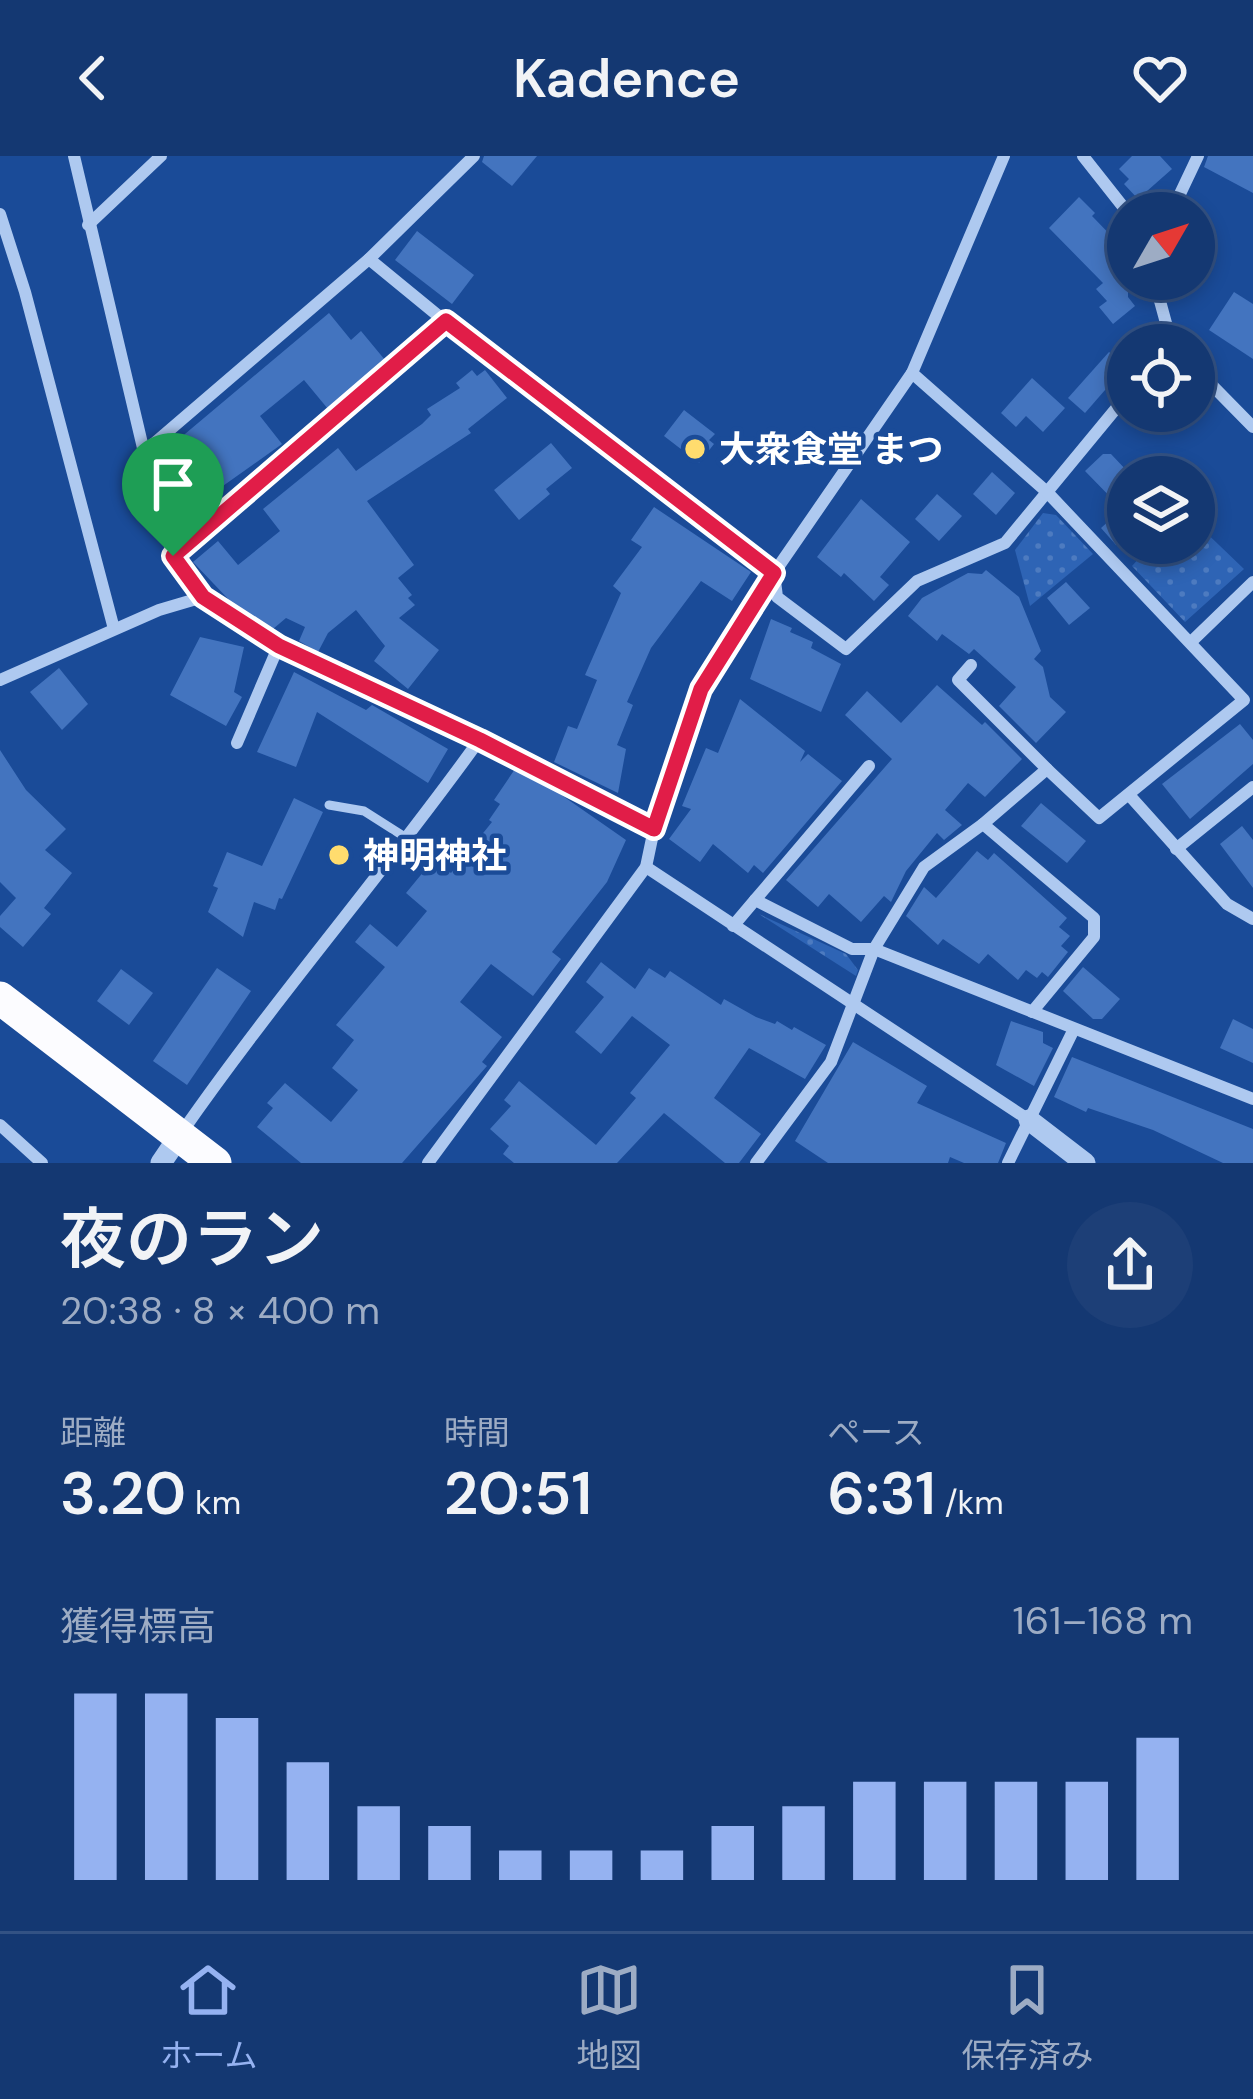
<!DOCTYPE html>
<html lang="ja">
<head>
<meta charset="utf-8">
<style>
	body { margin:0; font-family:"DM Sans","Noto Sans JP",sans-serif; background:#1d3f77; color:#f1f3f6; height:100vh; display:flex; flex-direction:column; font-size:45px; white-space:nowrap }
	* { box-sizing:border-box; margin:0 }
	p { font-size:39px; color:#9dacc4 }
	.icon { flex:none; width:66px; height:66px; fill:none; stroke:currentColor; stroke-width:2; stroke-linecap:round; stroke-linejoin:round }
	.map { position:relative; height:1007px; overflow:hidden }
	.panel { display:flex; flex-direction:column; background:#143872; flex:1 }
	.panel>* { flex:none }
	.needle { width:78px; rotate:51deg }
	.fabs { position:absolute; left:1107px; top:36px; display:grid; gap:24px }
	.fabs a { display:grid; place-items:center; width:108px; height:108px; border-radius:50%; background:#143872; box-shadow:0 6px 18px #0003,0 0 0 3px #335284; font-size:60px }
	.pin { position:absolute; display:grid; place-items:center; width:102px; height:102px; color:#fff; margin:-123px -51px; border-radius:50% 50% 50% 0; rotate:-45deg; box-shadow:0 0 12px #0007 }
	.pin .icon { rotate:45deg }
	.round { display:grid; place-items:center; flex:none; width:126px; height:126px; border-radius:63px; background:#1d3f77 }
	.overview { display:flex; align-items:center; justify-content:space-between; height:204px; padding:0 60px }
	h1 { font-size:66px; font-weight:600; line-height:90px }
	.figures { display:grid; grid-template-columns:repeat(3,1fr); gap:18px; height:204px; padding:12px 60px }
	.figures div { display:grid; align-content:center }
	.figures b { font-size:60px; font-weight:600 }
	.figures small { font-size:33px; font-weight:400 }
	.figures p { font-size:33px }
	.chart { height:336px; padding:24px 60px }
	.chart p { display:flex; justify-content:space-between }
	.chart svg { width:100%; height:216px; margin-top:12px; stroke:#95b2f1; stroke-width:6 }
	header { display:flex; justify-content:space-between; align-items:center; height:156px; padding:0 60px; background:#143872; font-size:54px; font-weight:600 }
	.menu { display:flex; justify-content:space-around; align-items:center; height:168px; border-top:3px solid #335284; background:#143872; font-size:33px; color:#9dacc4 }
	.menu a { display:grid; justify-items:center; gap:6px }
	.menu .selected { color:#95b2f1 }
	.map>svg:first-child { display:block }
	.grass { fill:url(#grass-dots) }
	.building { fill:#4374bf }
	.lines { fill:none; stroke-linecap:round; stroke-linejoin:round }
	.service { stroke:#aec9f0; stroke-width:9 }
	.minor { stroke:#aec9f0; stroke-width:12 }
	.tertiary { stroke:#aec9f0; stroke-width:21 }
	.trunk { stroke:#fcfcff; stroke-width:33 }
	.route-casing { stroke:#fff; stroke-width:24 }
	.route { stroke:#e11d48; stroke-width:15 }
	.poi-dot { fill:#ffdc6e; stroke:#1a4b98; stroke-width:4.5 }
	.labels { text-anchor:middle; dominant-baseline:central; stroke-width:9; stroke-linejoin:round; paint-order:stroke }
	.poi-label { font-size:36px; font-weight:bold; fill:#fff; stroke:#1a4b98; text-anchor:start }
</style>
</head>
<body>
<header><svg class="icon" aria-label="back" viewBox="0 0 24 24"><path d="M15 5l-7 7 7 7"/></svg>Kadence<svg class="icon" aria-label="heart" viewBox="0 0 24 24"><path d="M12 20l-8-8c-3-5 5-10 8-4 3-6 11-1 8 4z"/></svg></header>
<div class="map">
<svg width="1253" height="1007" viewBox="0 0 1253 1007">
	<defs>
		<pattern id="grass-dots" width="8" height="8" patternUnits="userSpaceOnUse" patternTransform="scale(3)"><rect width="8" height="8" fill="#2e64b5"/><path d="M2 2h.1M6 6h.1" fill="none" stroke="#4d7bc0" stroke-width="1.8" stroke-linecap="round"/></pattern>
	</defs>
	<rect width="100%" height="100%" fill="#1a4b98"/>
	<!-- grass -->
	<g class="grass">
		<path d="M1043,357L1056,359L1093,398L1030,450L1015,394Z"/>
		<path d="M1194,365L1244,413L1185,466L1132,410L1153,387H1194Z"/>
		<path d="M759,758L846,798L858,814L856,820Z"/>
	</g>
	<!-- building -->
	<g class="building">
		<path d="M484,0H537L512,30L482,6Z"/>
		<path d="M1132,0H1160L1172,13L1138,43L1124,28L1129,23L1119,13Z"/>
		<path d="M1208,0H1253V37L1204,11Z"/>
		<path d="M1079,41L1095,57L1092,60L1123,92L1114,101L1123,111L1128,107V141L1135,150L1113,168L1099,151L1107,145L1096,133L1103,127L1049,72Z"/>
		<path d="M417,75L474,119L452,148L395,104Z"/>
		<path d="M1234,136L1253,148V203L1209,174Z"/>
		<path d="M329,157L351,184L361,175L385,204L328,253L304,224L260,260L282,288L206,342L194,324L204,311L179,283Z"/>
		<path d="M1109,196L1126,210L1085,257L1068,242Z"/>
		<path d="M472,214L477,220L485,214L507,242L468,273L471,277L367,345L414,409L398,422L412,439L408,442L415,449L399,462L439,494L408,533L374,505L385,490L356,454L328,477L318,496L299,485L305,471L286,462L273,473L232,447L193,406L218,385L238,409L280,375L263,353L338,292L356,315L422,268L431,259L427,253L460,232L456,227Z"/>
		<path d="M1032,222L1065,252L1043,276L1026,260L1016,271L1001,257Z"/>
		<path d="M684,254L715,278L709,284L714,288L699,307L664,280Z"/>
		<path d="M551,287L572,312L546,333L550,338L519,364L494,334Z"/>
		<path d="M1103,298H1111L1128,316V379L1116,389L1101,372L1122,353L1085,315Z"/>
		<path d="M992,316L1015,337L996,359L973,338Z"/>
		<path d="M937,338L962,360L939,385L915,363Z"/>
		<path d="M861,343L910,386L880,421L889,429L874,445L844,417L841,421L817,401Z"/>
		<path d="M654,351L751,416L732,445L701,425L651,492L627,546L633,549L617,589L626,593L618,637L554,606L568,570L577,573L597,524L585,519L621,437L613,430L642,391L631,384Z"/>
		<path d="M986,414L1019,441L1041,495L1034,503L1043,511L1050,541L1066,556L1036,587L999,550L1016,531L974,493L969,498L942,478L937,485L908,460L922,442L968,417L982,418Z"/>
		<path d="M1066,426L1090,452L1069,469L1047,442Z"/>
		<path d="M771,463L792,472L790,476L813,486L811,492L841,508L821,556L750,523Z"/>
		<path d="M200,481L244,491L234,536L242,541L226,570L170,539Z"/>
		<path d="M59,512L88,548L62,574L30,536Z"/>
		<path d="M294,516L366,554L372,549L448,593L428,627L317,556L296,611L257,596Z"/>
		<path d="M937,529L982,569L985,566L1022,603L985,641L968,627L945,654L962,669L944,684L937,677L906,715L891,746L884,740L861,766L829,738L818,751L786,724L892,603L845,559L867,535L901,567Z"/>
		<path d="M740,543L805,595L800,606L808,598L842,625L763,717L754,709L748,717L713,688L700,706L669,683L691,653L682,650L706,592L718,597Z"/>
		<path d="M1240,568L1253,584V608L1190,663L1162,628Z"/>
		<path d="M0,594L26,634L66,673L45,694L72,717L44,752L51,758L23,791L0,771V760L16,742L0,726Z"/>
		<path d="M515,613L550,631L626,684L607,726L552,796L561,803L533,840L491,808L460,846L502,881L482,906L487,910L402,1007H301L257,971L273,952L267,947L285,927L331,966L358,934L332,912L354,884L336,869L385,811L355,786L370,768L397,791L427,755L406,737L434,703L451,717L492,666L489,664L500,648L494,644Z"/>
		<path d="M294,642L323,656L282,743L279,742L275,754L254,746L243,781L208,756L218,732L213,730L227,696L262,710Z"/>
		<path d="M1041,647L1086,685L1067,707L1021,670Z"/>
		<path d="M1242,670L1253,684V732L1220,688Z"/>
		<path d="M977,695L988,704L994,697L1067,762L1059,771L1070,780L1061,790L1068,796L1048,821L1042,816L1037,822L1026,814L1018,824L988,798L979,808L943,783L938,789L906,760L924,731L936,742Z"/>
		<path d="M601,806L635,833L649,812L665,822L670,815L721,849L724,843L756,861L775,868L777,865L792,874L794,871L826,889L805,923L749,892L714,942L761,978L739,1007H725L664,957L617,1007H514L503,998L509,990L490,973L511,950L504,944L519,925L596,989L636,942L630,937L670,889L632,860L601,898L575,876L604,841L586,826Z"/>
		<path d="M1083,811L1120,843L1102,863H1093L1063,835Z"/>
		<path d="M217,812L251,835L187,929L153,905Z"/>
		<path d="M121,813L153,837L129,869L97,845Z"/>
		<path d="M1233,863L1253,873V907L1220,892Z"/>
		<path d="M1011,865L1043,876V887L1053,892L1034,930L996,909Z"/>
		<path d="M853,886L927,930L917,947L1006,987L998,1007H964L950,1001L948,1007H828L795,985Z"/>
		<path d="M1072,901L1253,973V1007H1223L1153,974L1088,952L1086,956L1054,941Z"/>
	</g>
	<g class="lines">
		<!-- service -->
		<path class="service" d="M329,649L364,655L408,683"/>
		<!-- minor -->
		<g class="minor">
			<path d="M74,0L144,296L173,400L203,441L279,489L480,583"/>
			<path d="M1083,0L1128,57"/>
			<path d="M1171,57L1198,0"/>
			<path d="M0,58L25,136L114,473"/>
			<path d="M88,69L161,0"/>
			<path d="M369,103L480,194L774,417L777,441L846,493L917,425L1005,387L1128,238"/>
			<path d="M1154,123L1172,189"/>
			<path d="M1194,211L1253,271"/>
			<path d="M144,296L369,103L474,0"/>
			<path d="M173,400L446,165"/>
			<path d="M1191,486L1253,426"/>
			<path d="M971,509L958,524L1047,613"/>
			<path d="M0,524L159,454L203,441"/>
			<path d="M237,587L279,489"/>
			<path d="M1130,640L1227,748L1253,763"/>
			<path d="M983,668L1094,762V781L1032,856"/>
			<path d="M1176,693L1253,631"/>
			<path d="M646,711L1029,964"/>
			<path d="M755,744L869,610"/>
			<path d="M733,770L755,744L852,793H874L1253,943"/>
			<path d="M0,969L42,1007"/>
			<path d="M182,976C276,841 384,717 480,583L654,673"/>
			<path d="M428,1007L646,711L654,673L701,534L774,417L912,217L1004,0"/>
			<path d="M756,1007L831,906L874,793L924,711L983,668L1047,613L1099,662L1244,544L1047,336L912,217"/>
			<path d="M1008,1007L1074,873"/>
		</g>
		<!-- tertiary -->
		<g class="tertiary">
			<path d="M1029,964L1085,1007"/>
			<path d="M161,1007L180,979"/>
		</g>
		<!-- trunk -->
		<path class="trunk" d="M0,842L215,1007"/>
	</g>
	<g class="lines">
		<defs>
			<path id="route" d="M446,165L774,417L701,533L654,673L480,584L279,490L203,441L173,400Z"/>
		</defs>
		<!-- route casing -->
		<use href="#route" class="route-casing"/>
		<!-- route -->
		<use href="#route" class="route"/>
	</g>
	<!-- markers -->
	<g class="poi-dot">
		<circle cx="695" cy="293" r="12"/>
		<circle cx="339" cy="699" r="12"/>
	</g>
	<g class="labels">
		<!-- poi labels -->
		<g class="poi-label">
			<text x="719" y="293">大衆食堂 まつ</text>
			<text x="363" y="699">神明神社</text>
		</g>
	</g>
</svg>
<div class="fabs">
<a><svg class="needle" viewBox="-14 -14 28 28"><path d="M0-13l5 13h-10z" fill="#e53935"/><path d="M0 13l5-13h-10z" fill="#9dacc4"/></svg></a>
<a><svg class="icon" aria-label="locate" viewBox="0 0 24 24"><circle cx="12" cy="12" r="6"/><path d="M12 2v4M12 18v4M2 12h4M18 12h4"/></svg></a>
<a><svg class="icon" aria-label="layers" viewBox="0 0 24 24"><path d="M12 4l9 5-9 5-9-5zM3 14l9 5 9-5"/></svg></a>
</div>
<div class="pin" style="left:173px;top:400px;background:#1e9e55"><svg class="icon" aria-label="arrive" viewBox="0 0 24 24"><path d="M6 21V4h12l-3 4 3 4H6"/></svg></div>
</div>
<section class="panel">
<div class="overview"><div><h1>夜のラン</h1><p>20:38 · 8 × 400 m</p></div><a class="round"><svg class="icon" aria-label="share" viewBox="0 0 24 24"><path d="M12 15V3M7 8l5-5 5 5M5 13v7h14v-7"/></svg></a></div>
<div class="figures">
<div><p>距離</p><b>3.20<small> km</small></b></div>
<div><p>時間</p><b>20:51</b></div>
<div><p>ペース</p><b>6:31<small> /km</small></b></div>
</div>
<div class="chart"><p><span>獲得標高</span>161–168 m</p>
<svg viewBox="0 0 160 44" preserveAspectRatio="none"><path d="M5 44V6M15 44V6M25 44V11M35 44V20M45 44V29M55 44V33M65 44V38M75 44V38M85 44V38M95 44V33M105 44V29M115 44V24M125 44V24M135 44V24M145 44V24M155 44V15"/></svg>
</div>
</section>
<nav class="menu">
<a class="selected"><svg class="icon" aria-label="home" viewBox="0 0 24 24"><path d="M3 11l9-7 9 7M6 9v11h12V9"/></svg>ホーム</a>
<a><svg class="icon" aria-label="map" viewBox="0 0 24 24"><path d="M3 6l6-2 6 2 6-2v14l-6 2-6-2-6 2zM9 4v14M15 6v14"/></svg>地図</a>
<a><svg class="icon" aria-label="saved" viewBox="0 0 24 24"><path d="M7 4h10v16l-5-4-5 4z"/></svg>保存済み</a>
</nav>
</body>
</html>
